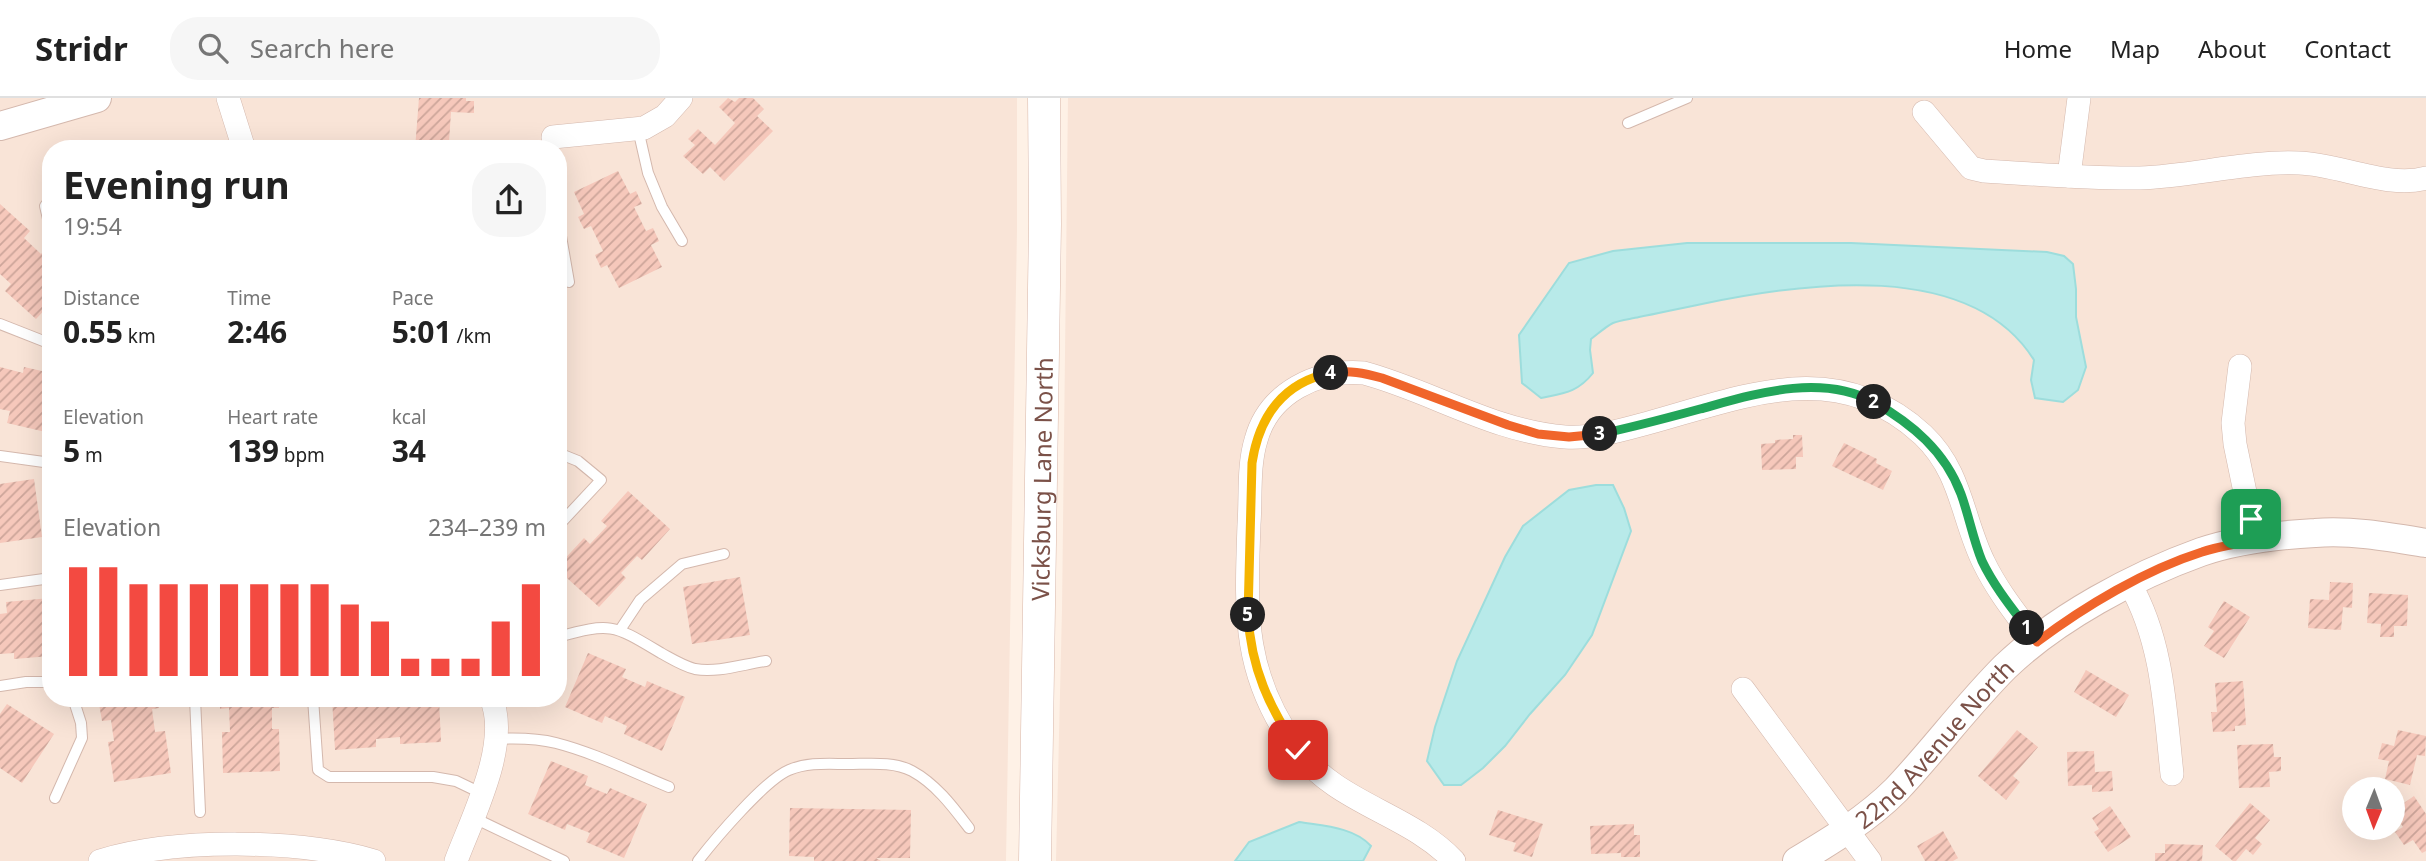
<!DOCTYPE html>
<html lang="en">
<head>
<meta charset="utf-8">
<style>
	body { margin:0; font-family:"Noto Sans",sans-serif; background:#f6f6f6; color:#222; height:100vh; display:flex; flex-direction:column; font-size:26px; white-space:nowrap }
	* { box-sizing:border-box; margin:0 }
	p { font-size:23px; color:#767676 }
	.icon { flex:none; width:38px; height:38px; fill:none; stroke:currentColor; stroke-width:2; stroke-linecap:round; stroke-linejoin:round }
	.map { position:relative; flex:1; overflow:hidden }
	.panel { position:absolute; left:42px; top:42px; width:525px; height:567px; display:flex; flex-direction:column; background:#fff; border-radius:28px; box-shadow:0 7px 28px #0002 }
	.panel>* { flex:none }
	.needle { width:46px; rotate:181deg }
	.controls { position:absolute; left:2342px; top:679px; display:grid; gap:14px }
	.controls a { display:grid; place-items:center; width:63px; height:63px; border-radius:50%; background:#fff; box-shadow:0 7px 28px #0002; font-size:35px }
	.pin { position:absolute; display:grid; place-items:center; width:60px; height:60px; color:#fff; margin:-30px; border-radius:14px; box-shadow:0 4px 10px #0006 }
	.km { position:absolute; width:35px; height:35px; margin:-18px; border-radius:50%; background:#222; color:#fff; font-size:19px; line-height:35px; text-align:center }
	.round { display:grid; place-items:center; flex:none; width:74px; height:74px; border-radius:28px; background:#f6f6f6 }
	.summary { display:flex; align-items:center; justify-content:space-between; height:119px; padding:0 21px }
	h1 { font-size:38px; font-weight:700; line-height:52px }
	.metrics { display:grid; grid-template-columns:repeat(3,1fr); gap:10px; height:119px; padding:7px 21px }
	.metrics div { display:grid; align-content:center }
	.metrics b { font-size:30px; font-weight:700 }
	.metrics small { font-size:19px; font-weight:400 }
	.metrics p { font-size:19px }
	.chart { height:196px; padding:14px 21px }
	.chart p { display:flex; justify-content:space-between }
	.chart svg { width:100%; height:126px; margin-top:7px; stroke:#f34a41; stroke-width:6 }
	header { display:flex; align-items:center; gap:42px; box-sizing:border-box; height:98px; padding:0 35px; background:#fff; border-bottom:2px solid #e0e0e0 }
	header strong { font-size:33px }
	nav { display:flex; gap:38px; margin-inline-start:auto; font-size:24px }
	.search { width:490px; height:63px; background:#f6f6f6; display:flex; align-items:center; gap:18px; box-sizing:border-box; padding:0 24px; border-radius:28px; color:#767676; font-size:26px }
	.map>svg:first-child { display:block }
	.residential { fill:#f9e4d7; fill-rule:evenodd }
	.water { fill:#b8eae9; stroke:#9ddddc; stroke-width:2 }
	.building { fill:url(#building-hatch) }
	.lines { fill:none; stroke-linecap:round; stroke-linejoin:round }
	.service-casing { stroke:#d4b8ad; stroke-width:12 }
	.minor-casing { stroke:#d4b8ad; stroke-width:24 }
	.tertiary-casing { stroke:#d4b8ad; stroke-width:30 }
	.secondary-casing { stroke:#d8b7aa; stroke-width:33 }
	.service { stroke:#fff; stroke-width:10 }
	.minor { stroke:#fff; stroke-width:23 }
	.tertiary { stroke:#fff; stroke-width:28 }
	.secondary { stroke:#fff; stroke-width:32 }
	.split-1-casing { stroke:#fff; stroke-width:14 }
	.split-2-casing { stroke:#fff; stroke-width:14 }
	.split-3-casing { stroke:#fff; stroke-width:14 }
	.split-4-casing { stroke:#fff; stroke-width:14 }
	.split-5-casing { stroke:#fff; stroke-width:14 }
	.split-6-casing { stroke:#fff; stroke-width:14 }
	.split-1 { stroke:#f0652b; stroke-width:9 }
	.split-2 { stroke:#22a559; stroke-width:9 }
	.split-3 { stroke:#22a559; stroke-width:9 }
	.split-4 { stroke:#f0652b; stroke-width:9 }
	.split-5 { stroke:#f5b400; stroke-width:9 }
	.split-6 { stroke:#f5b400; stroke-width:9 }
	.labels { text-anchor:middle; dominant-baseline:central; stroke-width:5; stroke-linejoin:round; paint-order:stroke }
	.street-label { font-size:24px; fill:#7b5148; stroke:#fff6ee }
</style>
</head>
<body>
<header>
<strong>Stridr</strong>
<div class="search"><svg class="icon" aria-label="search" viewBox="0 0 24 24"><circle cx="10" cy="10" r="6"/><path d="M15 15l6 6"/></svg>Search here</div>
<nav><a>Home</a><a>Map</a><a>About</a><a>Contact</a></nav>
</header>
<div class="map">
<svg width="2426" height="763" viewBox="0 0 2426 763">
	<defs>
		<pattern id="building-hatch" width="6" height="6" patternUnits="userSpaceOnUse" patternTransform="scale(1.75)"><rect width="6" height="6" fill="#f6c8bb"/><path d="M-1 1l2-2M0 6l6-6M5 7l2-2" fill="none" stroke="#cca59a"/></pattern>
	</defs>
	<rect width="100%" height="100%" fill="#fef1e6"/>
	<!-- residential -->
	<g class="residential">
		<path d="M0,0H1017V132L1006,763H0ZM51,51H558V600H51Z"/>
		<path d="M1068,0H2426V763H1056L1062,512ZM2354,691H2392V730H2354Z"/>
	</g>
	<!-- water -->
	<g class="water">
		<path d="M1687,145H1851L2047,154L2064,158L2073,166L2076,191V219L2086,269L2078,292L2063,304L2035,300L2031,282L2034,262C1970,160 1802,185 1702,206C1681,210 1660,215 1639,219C1631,221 1620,222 1613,225C1605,229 1598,236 1591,241L1590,252L1593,275C1578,294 1565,295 1541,300L1522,285L1519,237L1569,165L1613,153Z"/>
		<path d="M1596,387H1613L1624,410L1631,433L1592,537L1565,577L1530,616L1505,648L1483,670L1461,687H1444L1427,663L1435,629L1457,563L1505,459L1523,428L1569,392Z"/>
		<path d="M1299,724C1323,728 1354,729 1371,748L1363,763H1235L1249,744Z"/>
	</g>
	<!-- building -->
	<g class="building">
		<path d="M419,0H466V3H474V15L451,14L449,44L470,45V51H415Z"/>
		<path d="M728,0L735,4L739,0H753L764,11L757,18L773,33L724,83L710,69L703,76L683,58L695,47L688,41L698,31L715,47L735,25L719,9Z"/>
		<path d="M356,43L357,51H303V49Z"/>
		<path d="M618,73L630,96L636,93L642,106L634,109L646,133L653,130L659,143L651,147L662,169L619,190L607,167L601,170L595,157L603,153L591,128L584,131L578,119L584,116L574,94Z"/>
		<path d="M0,106L30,133L24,140L41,156L46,150L51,154V205L36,221L5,193L11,186L0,176Z"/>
		<path d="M0,269L23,275L24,269L51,275L50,335L7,325L10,313L0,311Z"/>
		<path d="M1793,337H1802L1803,359H1796V371L1762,372L1761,346L1775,345V342L1793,341Z"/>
		<path d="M1844,345L1877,361L1876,365L1892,373L1883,392L1832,368Z"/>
		<path d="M34,381L42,439L0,445V386Z"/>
		<path d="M628,393L670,431L642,462L637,458L621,475L626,480L599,509L558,472V468L584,440L590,446L607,428L601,423Z"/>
		<path d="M740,479L750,537L692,546L683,489Z"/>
		<path d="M2330,484L2353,485L2352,510L2343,509L2341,532L2308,530L2310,501L2329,502Z"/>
		<path d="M2369,495L2408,497L2407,528H2394V539H2380L2381,526L2367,525Z"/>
		<path d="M50,500L51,558L14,561V555L0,556V516L7,515L6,504Z"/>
		<path d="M2224,503L2250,519L2224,560L2204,548L2214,533L2208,529Z"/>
		<path d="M588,555L626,571L622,579L645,589L647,583L685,599L662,653L624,636L627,628L605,618L602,625L565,609Z"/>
		<path d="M2086,572L2129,597L2116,619L2074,594Z"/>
		<path d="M2243,583L2246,627L2235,628V633L2213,634L2211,614H2217L2215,585Z"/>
		<path d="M98,600H158L159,610L152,611L155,634L165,633L171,675L114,684L108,644L114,643L111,622L102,623Z"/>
		<path d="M220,600H278L279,610H272V631H279L280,673L223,675L222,634H230L229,610L220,611Z"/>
		<path d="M332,600H439L441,644L400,646V639L376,641V649L335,652Z"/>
		<path d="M7,606L54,636L22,685L0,670V616Z"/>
		<path d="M2017,632L2038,649L2013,678L2020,684L2006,702L1978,678Z"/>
		<path d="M2398,632L2426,638L2425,658L2417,657L2410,687L2385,681L2389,663L2378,661L2382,645L2394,648Z"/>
		<path d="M2273,646L2274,659H2281V673L2269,674L2270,689L2239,690L2237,647Z"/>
		<path d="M2094,653L2095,674L2112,673L2113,693L2092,694V687L2068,688L2067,654Z"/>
		<path d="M551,663L588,678L585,687L607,696L610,690L647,706L624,760L586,744L590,735L567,726L565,732L528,716Z"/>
		<path d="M2414,698L2426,716V753L2422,755L2413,742L2404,747L2395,734L2403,729L2392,713Z"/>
		<path d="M2250,705L2270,722L2255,740L2262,746L2253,757L2246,751L2236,763H2233L2215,748Z"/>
		<path d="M2110,708L2131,739L2108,754L2094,734L2099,731L2092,720Z"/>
		<path d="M790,710L911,712L910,760H876L881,763H814V759L789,758Z"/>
		<path d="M1498,712L1543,726L1532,759L1513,753L1516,745L1489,737Z"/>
		<path d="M1634,726V737H1640V759H1621V755L1591,756L1590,728Z"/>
		<path d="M1943,733L1958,760L1953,763H1925L1917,748Z"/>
		<path d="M2165,746L2203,747L2202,763H2155V755H2165Z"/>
	</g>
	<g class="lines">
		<defs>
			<g id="service">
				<path d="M1628,25L1687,0"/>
				<path d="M638,31L648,75L662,109L682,143"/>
				<path d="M383,50V51"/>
				<path d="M51,100L45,108L48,121L51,123"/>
				<path d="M558,121L569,184"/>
				<path d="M0,226L51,246"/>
				<path d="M558,355L578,363L601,382L558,428"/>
				<path d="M0,358L51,365"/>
				<path d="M0,487L51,480"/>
				<path d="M620,532L640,502L682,466L724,456"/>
				<path d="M558,539C612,524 614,527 661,555C672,561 683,568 695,571C718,575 744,566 766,563"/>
				<path d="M0,588L26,584H51"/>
				<path d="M195,600L200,714"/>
				<path d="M313,600L318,672L329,679H433L456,683L481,695"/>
				<path d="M496,641C516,640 536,640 556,645C595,655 632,674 669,689"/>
				<path d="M55,700L82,640L81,625L73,600"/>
				<path d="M472,719L564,763"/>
				<path d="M698,763C715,741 765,682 789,672C808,664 828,666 848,666C868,666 894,663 912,673C936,686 953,709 969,730"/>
			</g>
			<g id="minor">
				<path d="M228,0L244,51"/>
				<path d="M1924,14L1971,70L1984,73C2036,76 2088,81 2140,80C2193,78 2246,63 2299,65C2339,66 2388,91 2426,80"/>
				<path d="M553,39L644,30L665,18L681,0"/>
				<path d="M2069,78L2079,0"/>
				<path d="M2240,268L2233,325L2235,346L2255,442"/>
				<path d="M2130,486C2163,544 2165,611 2172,676"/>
				<path d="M1743,591L1870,763"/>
				<path d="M100,763C175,740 299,741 374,763"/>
				<path d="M456,763C472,720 511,645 491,600"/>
				<path d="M1454,763C1409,715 1336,706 1296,650C1242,575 1246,514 1249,426C1251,399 1248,368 1256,342C1269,294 1318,271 1364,275C1431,293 1495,334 1565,339C1592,341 1622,332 1648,325C1746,298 1837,258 1923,337C1962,374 1962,421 1984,465C1998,494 2018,518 2037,544"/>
			</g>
			<g id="tertiary">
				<path d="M0,28L97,0"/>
				<path id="s1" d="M1797,763C1832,742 1867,721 1896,692C1934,652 1966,608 2005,569C2056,520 2134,478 2201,454C2236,442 2278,437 2315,435C2352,432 2390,439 2426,445"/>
			</g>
			<g id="secondary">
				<path id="s2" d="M1035,763L1045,126L1044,0"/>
			</g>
		</defs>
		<!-- service casing -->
		<use href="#service" class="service-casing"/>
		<!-- minor casing -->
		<use href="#minor" class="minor-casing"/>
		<!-- tertiary casing -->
		<use href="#tertiary" class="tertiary-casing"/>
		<!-- secondary casing -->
		<use href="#secondary" class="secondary-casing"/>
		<!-- service -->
		<use href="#service" class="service"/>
		<!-- minor -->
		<use href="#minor" class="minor"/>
		<!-- tertiary -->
		<use href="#tertiary" class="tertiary"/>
		<!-- secondary -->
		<use href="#secondary" class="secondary"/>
	</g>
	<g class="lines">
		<defs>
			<path id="split-1" d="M2027,530L2037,544C2085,508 2145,472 2202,454C2219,448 2238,446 2255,442L2251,421"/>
			<path id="split-2" d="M1874,304C1912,326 1945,353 1961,396C1969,418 1973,441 1982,463C1994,488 2011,509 2027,530"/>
			<path id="split-3" d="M1600,336C1634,329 1667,320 1700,311C1755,296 1820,275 1874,304"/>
			<path id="split-4" d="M1331,275C1349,272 1364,275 1382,280L1508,327L1538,336L1569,339L1600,336"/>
			<path id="split-5" d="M1248,517L1252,365C1259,319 1283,284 1331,275"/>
			<path id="split-6" d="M1248,517C1251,570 1269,609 1298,652"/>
		</defs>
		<!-- split-1 casing -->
		<use href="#split-1" class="split-1-casing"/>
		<!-- split-2 casing -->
		<use href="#split-2" class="split-2-casing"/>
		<!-- split-3 casing -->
		<use href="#split-3" class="split-3-casing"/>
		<!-- split-4 casing -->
		<use href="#split-4" class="split-4-casing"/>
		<!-- split-5 casing -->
		<use href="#split-5" class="split-5-casing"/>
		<!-- split-6 casing -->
		<use href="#split-6" class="split-6-casing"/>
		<!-- split-1 -->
		<use href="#split-1" class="split-1"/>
		<!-- split-2 -->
		<use href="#split-2" class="split-2"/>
		<!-- split-3 -->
		<use href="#split-3" class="split-3"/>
		<!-- split-4 -->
		<use href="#split-4" class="split-4"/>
		<!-- split-5 -->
		<use href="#split-5" class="split-5"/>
		<!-- split-6 -->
		<use href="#split-6" class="split-6"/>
	</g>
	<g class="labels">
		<!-- street labels -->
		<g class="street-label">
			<text stroke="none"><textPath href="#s2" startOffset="382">Vicksburg Lane North</textPath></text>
			<text stroke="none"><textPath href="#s1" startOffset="182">22nd Avenue North</textPath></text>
		</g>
	</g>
</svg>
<div class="controls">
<a><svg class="needle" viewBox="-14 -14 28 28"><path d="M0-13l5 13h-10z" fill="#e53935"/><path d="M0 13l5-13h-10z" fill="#767676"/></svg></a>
</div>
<div class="pin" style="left:2251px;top:421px;background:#1e9e55"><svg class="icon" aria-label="arrive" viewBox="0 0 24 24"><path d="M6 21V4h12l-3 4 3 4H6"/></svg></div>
<div class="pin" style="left:1298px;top:652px;background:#d93025"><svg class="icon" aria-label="check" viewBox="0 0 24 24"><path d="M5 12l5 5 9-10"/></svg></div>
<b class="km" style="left:2027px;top:530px">1</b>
<b class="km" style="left:1874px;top:304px">2</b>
<b class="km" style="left:1600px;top:336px">3</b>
<b class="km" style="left:1331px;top:275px">4</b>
<b class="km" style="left:1248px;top:517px">5</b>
<section class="panel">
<div class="summary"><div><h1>Evening run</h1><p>19:54</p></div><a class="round"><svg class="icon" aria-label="share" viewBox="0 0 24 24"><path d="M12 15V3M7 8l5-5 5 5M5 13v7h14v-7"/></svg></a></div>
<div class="metrics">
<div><p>Distance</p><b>0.55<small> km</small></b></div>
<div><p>Time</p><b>2:46</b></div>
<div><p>Pace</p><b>5:01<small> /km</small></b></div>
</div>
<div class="metrics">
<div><p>Elevation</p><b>5<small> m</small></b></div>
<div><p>Heart rate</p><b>139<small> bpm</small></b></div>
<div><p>kcal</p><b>34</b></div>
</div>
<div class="chart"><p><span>Elevation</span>234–239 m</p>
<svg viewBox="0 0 160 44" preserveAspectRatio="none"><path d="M5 44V6M15 44V6M25 44V12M35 44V12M45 44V12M55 44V12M65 44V12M75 44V12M85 44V12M95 44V19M105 44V25M115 44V38M125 44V38M135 44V38M145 44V25M155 44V12"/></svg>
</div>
</section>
</div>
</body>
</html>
